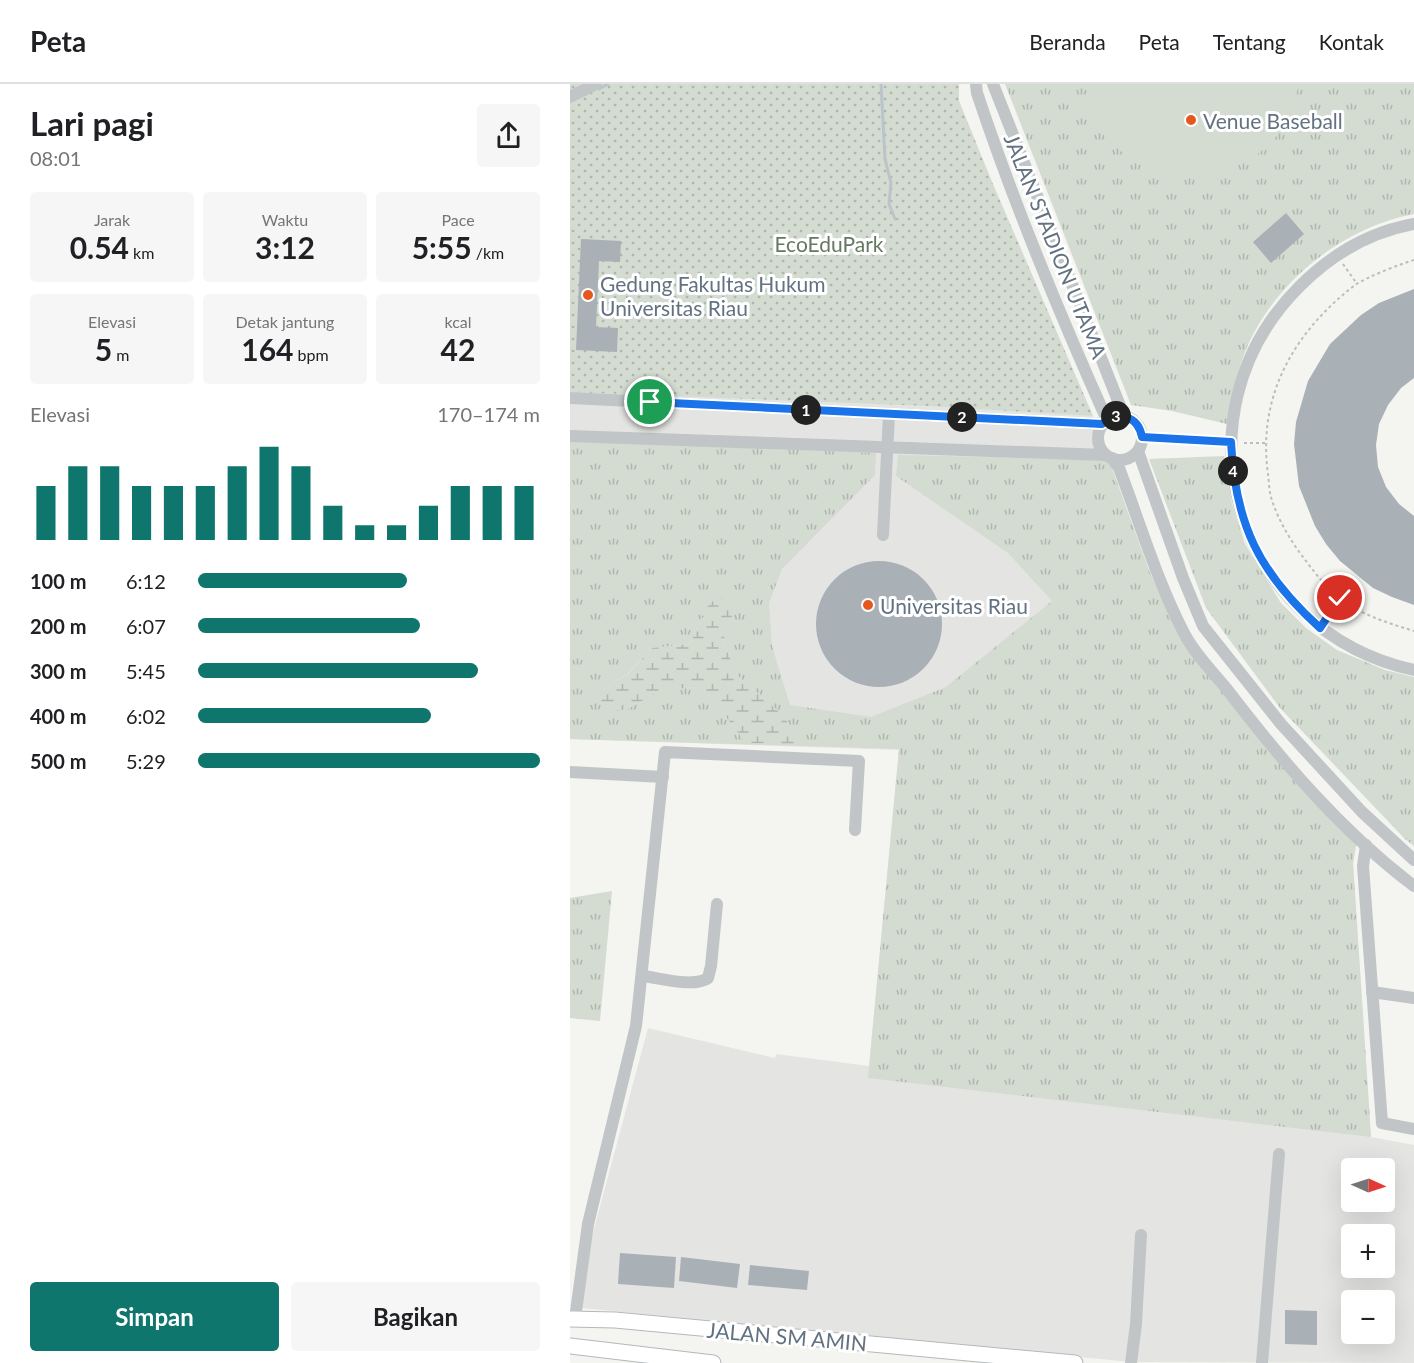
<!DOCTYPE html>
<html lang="id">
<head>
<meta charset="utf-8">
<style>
	body { margin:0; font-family:Lato,sans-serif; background:#f6f6f6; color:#202124; height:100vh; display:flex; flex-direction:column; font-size:22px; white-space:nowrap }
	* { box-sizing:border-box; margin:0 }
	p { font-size:20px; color:#757577 }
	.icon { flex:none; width:33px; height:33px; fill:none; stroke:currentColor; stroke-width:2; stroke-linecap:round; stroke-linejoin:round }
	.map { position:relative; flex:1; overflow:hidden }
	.panel { display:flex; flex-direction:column; background:#fff; width:570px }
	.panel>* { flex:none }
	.needle { width:39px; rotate:93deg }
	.buttons { position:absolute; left:771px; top:1074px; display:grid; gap:12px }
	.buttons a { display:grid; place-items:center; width:54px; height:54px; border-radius:6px; background:#fff; box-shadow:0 6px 24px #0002; font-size:30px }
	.pin { position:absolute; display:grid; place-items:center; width:51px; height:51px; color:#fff; margin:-26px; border:3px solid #fff; border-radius:50%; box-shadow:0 2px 6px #0007 }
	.km { position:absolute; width:30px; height:30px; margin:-15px; border-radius:50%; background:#222; color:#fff; font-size:16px; line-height:30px; text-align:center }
	.round { display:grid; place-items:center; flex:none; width:63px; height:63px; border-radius:6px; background:#f6f6f6 }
	.overview { display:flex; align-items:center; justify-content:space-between; height:102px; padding:0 30px }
	h1 { font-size:33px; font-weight:700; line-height:45px }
	.metrics { display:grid; grid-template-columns:repeat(3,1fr); gap:9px; height:102px; padding:6px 30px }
	.metrics div { display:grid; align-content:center; border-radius:6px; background:#f6f6f6; text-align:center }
	.metrics b { font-size:30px; font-weight:700 }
	.metrics small { font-size:16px; font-weight:400 }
	.metrics p { font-size:16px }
	.chart { height:168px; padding:12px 30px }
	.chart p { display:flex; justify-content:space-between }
	.chart svg { width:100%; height:108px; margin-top:6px; stroke:#0f766e; stroke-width:6 }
	.cta { display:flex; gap:12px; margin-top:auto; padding:12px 30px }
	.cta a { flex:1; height:69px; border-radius:6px; background:#0f766e; color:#fff; font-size:24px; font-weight:700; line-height:69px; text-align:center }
	.cta a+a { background:#f6f6f6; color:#202124 }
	ul { padding:0 30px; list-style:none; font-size:20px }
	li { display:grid; grid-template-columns:96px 72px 1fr; align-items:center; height:45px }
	li i { height:15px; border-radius:8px; background:#0f766e }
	header { display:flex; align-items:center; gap:36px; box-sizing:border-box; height:84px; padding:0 30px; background:#fff; border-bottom:2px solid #e0e0e0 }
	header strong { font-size:28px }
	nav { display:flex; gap:33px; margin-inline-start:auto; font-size:21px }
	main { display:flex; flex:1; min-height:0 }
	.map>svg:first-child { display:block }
	.built { fill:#e4e5e3; fill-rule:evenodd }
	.grass { fill:url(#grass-tufts); fill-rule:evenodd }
	.wetland { fill:url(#wetland-marsh) }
	.park { fill:url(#park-dots) }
	.garden { fill:#d4dbd1 }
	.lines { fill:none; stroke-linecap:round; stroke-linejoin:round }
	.stream { stroke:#bac5cb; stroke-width:3 }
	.building { fill:#a9b0b6 }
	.major-casing { stroke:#b4b8bc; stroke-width:17 }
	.path { stroke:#bbbdbf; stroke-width:2; stroke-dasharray:3 3; stroke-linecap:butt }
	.minor { stroke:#c1c5c8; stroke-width:12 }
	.major { stroke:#fff; stroke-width:15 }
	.route-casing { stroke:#fff; stroke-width:12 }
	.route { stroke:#1a73e8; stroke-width:8 }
	.poi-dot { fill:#e6571e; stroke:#fff; stroke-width:2 }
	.labels { text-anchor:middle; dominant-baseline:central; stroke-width:6; stroke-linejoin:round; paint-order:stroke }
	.poi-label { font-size:21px; fill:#627281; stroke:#fff; text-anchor:start }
	.park-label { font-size:21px; fill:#657961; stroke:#fff }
	.street-label { font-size:21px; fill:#627281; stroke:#fff }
</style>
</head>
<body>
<header>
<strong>Peta</strong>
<nav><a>Beranda</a><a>Peta</a><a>Tentang</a><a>Kontak</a></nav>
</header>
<main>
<section class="panel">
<div class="overview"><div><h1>Lari pagi</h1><p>08:01</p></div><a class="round"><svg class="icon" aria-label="share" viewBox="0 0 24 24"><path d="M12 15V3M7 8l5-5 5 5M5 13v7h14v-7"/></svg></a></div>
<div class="metrics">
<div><p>Jarak</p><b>0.54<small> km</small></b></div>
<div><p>Waktu</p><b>3:12</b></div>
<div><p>Pace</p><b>5:55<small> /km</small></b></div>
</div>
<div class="metrics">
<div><p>Elevasi</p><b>5<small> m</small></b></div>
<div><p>Detak jantung</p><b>164<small> bpm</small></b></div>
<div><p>kcal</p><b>42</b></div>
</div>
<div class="chart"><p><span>Elevasi</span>170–174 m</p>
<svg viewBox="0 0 160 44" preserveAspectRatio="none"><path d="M5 44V22M15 44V14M25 44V14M35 44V22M45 44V22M55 44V22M65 44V14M75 44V6M85 44V14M95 44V30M105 44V38M115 44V38M125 44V30M135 44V22M145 44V22M155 44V22"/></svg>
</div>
<ul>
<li><b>100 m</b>6:12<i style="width:61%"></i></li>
<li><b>200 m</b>6:07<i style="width:65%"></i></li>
<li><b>300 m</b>5:45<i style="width:82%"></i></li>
<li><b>400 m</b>6:02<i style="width:68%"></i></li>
<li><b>500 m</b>5:29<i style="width:100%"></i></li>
</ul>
<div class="cta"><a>Simpan</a><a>Bagikan</a></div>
</section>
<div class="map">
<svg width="844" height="1279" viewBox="0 0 844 1279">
	<defs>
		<pattern id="grass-tufts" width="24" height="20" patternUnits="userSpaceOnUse" patternTransform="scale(1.5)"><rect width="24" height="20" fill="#d4dbd1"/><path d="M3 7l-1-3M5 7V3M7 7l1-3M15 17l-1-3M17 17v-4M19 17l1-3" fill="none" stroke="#afb6af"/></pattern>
		<pattern id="wetland-marsh" width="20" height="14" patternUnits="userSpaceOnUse" patternTransform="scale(1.5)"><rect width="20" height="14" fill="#d4dbd1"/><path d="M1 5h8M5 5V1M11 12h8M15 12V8" fill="none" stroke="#afb6af"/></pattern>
		<pattern id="park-dots" width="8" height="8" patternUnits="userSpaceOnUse" patternTransform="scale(1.5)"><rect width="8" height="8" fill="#d4dbd1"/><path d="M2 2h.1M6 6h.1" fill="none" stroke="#afb6af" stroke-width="1.8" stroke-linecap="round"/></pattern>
	</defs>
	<rect width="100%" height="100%" fill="#f4f4f0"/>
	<!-- built -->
	<path class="built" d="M0,0H389V17L422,98L523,332L580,489L612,554L787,756L783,779L801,1053L844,1061V1279L561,1278L12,1224L22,1152L78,944L205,974L206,970L299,982L329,666L0,655ZM782,1084H814V1118H782ZM782,1150H814V1184H782ZM782,1216H814V1250H782Z"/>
	<!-- grass -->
	<g class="grass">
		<path d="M435,0H844V130C771,144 703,199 675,268C666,292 661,315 657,340L602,327L561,321Z"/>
		<path d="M0,356L306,369L305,391L212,485L199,519L202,562L220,621L301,633L376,603L482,517L438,469L326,392L328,371L539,376L580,489L612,554L787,756L783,779L801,1053L298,994L329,665L0,655ZM166,522L153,557L167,591L207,626L176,659L140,612L127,603L88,607L32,606L57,590L82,564L120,560L135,525Z"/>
		<path d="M654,372L662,420L675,460L711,519L736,544L767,566L815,586L844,593V762L835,755L710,624L636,524L579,375Z"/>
		<path d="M42,807L30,937L0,934V814Z"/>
	</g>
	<!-- wetland -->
	<path class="wetland" d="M146,514L162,516L166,521L153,557L167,591L207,626L225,647L228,660L176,659L140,612L127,603L88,607L58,625L44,627L26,614L32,606L58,590L82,564L120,560L135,525Z"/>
	<!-- park -->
	<path class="park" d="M0,0H389V17L422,98L523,332L359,322L0,308Z"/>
	<!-- garden -->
	<path class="garden" d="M519,0H729C727,7 726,15 723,22C700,87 623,108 566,77C545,65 525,47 519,23C517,16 519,7 519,0Z"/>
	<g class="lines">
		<!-- stream -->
		<g class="stream">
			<path d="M311,0L315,75L321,99L319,120L325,135"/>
			<path d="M29,5L38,0"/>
		</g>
	</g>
	<!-- building -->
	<g class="building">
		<path d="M716,129L734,150L701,179L683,158Z"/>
		<path d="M11,155L51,157L50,178L29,177L26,243L48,244L47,268L6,266Z"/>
		<path d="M844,205V294L831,304L818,321L809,340L806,361L808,383L816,403L829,420L844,432V521L822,513L803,504L770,477L756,460L745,442L729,402L724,360L726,338L738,297L760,260L791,231L809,219Z"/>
		<circle cx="309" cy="540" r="63"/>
		<path d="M50,1169L106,1173L104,1204L48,1200Z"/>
		<path d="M111,1173L170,1180L167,1204L109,1197Z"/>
		<path d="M180,1181L239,1187L237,1206L178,1201Z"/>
		<path d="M715,1226L747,1227V1261L715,1260Z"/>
	</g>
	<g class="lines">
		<defs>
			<g id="major">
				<path d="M0,1235L45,1236L505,1279"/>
				<path d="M0,1262L143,1279"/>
			</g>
		</defs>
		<!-- major casing -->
		<use href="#major" class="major-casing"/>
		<!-- path -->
		<g class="path">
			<path d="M844,176C830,180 797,193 785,201C724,248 687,312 698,390C699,397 699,406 701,413C707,434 720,456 733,473C744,488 755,502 770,514C791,531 818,539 844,547"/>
			<path d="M773,180L787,200"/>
			<path d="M572,353L653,358"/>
			<path d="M674,359H695"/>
			<path d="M758,532L770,514"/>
		</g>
		<!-- minor -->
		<g class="minor">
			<path d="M406,0L407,9C444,120 489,229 537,336"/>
			<path d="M423,0L554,332"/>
			<path d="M0,13L26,0"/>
			<path d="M844,140C800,148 761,171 730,202C599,332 666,547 844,586"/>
			<path d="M0,314L532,340"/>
			<circle cx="550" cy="354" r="22"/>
			<path d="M0,352L536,371"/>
			<path d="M568,367L613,494L633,542L711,640L792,728L844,776"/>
			<path d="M542,374L549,384C570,439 587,497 614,549C624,569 642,587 656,604C711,676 771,747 844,802"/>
			<path d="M313,451L319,330"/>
			<path d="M0,688L93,693"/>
			<path d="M796,761L793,782L812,1039L844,1045"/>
			<path d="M73,892C90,894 124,904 138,894L141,882L147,820"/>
			<path d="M802,908L844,914"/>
			<path d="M5,1235L18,1140L66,942L95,668L289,677L285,746"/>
			<path d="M561,1279L566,1240L571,1151"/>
			<path d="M692,1279L709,1070"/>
		</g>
		<!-- major -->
		<use href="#major" class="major"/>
	</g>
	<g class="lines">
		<defs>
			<path id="route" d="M80,318L532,340C548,326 568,332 572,353L661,358C665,440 689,489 750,544L770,514"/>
		</defs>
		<!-- route casing -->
		<use href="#route" class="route-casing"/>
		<!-- route -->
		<use href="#route" class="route"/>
	</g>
	<!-- markers -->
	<g class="poi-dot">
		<circle cx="621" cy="36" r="6"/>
		<circle cx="18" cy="211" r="6"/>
		<circle cx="298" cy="521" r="6"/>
	</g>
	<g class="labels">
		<!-- poi labels -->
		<g class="poi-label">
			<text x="633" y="36">Venue Baseball</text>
			<text x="30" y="199">Gedung Fakultas Hukum<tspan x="30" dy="24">Universitas Riau</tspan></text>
			<text x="310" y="521">Universitas Riau</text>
		</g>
		<!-- park labels -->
		<g class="park-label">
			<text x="259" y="159">EcoEduPark</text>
		</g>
		<!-- street labels -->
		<g class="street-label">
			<text transform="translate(486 162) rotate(68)">JALAN STADION UTAMA</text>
			<text transform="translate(217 1252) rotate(5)">JALAN SM AMIN</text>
		</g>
	</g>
</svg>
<div class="buttons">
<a><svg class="needle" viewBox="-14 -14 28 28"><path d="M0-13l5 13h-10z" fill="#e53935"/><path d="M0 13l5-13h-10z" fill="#757577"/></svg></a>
<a>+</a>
<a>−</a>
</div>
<div class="pin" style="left:80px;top:318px;background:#1e9e55"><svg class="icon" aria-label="arrive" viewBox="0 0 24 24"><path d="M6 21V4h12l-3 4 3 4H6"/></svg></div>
<div class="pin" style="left:770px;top:514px;background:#d93025"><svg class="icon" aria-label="check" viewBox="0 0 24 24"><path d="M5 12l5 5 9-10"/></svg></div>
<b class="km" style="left:236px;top:326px">1</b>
<b class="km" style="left:392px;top:333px">2</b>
<b class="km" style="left:546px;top:332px">3</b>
<b class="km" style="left:663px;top:387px">4</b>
</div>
</main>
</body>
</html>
